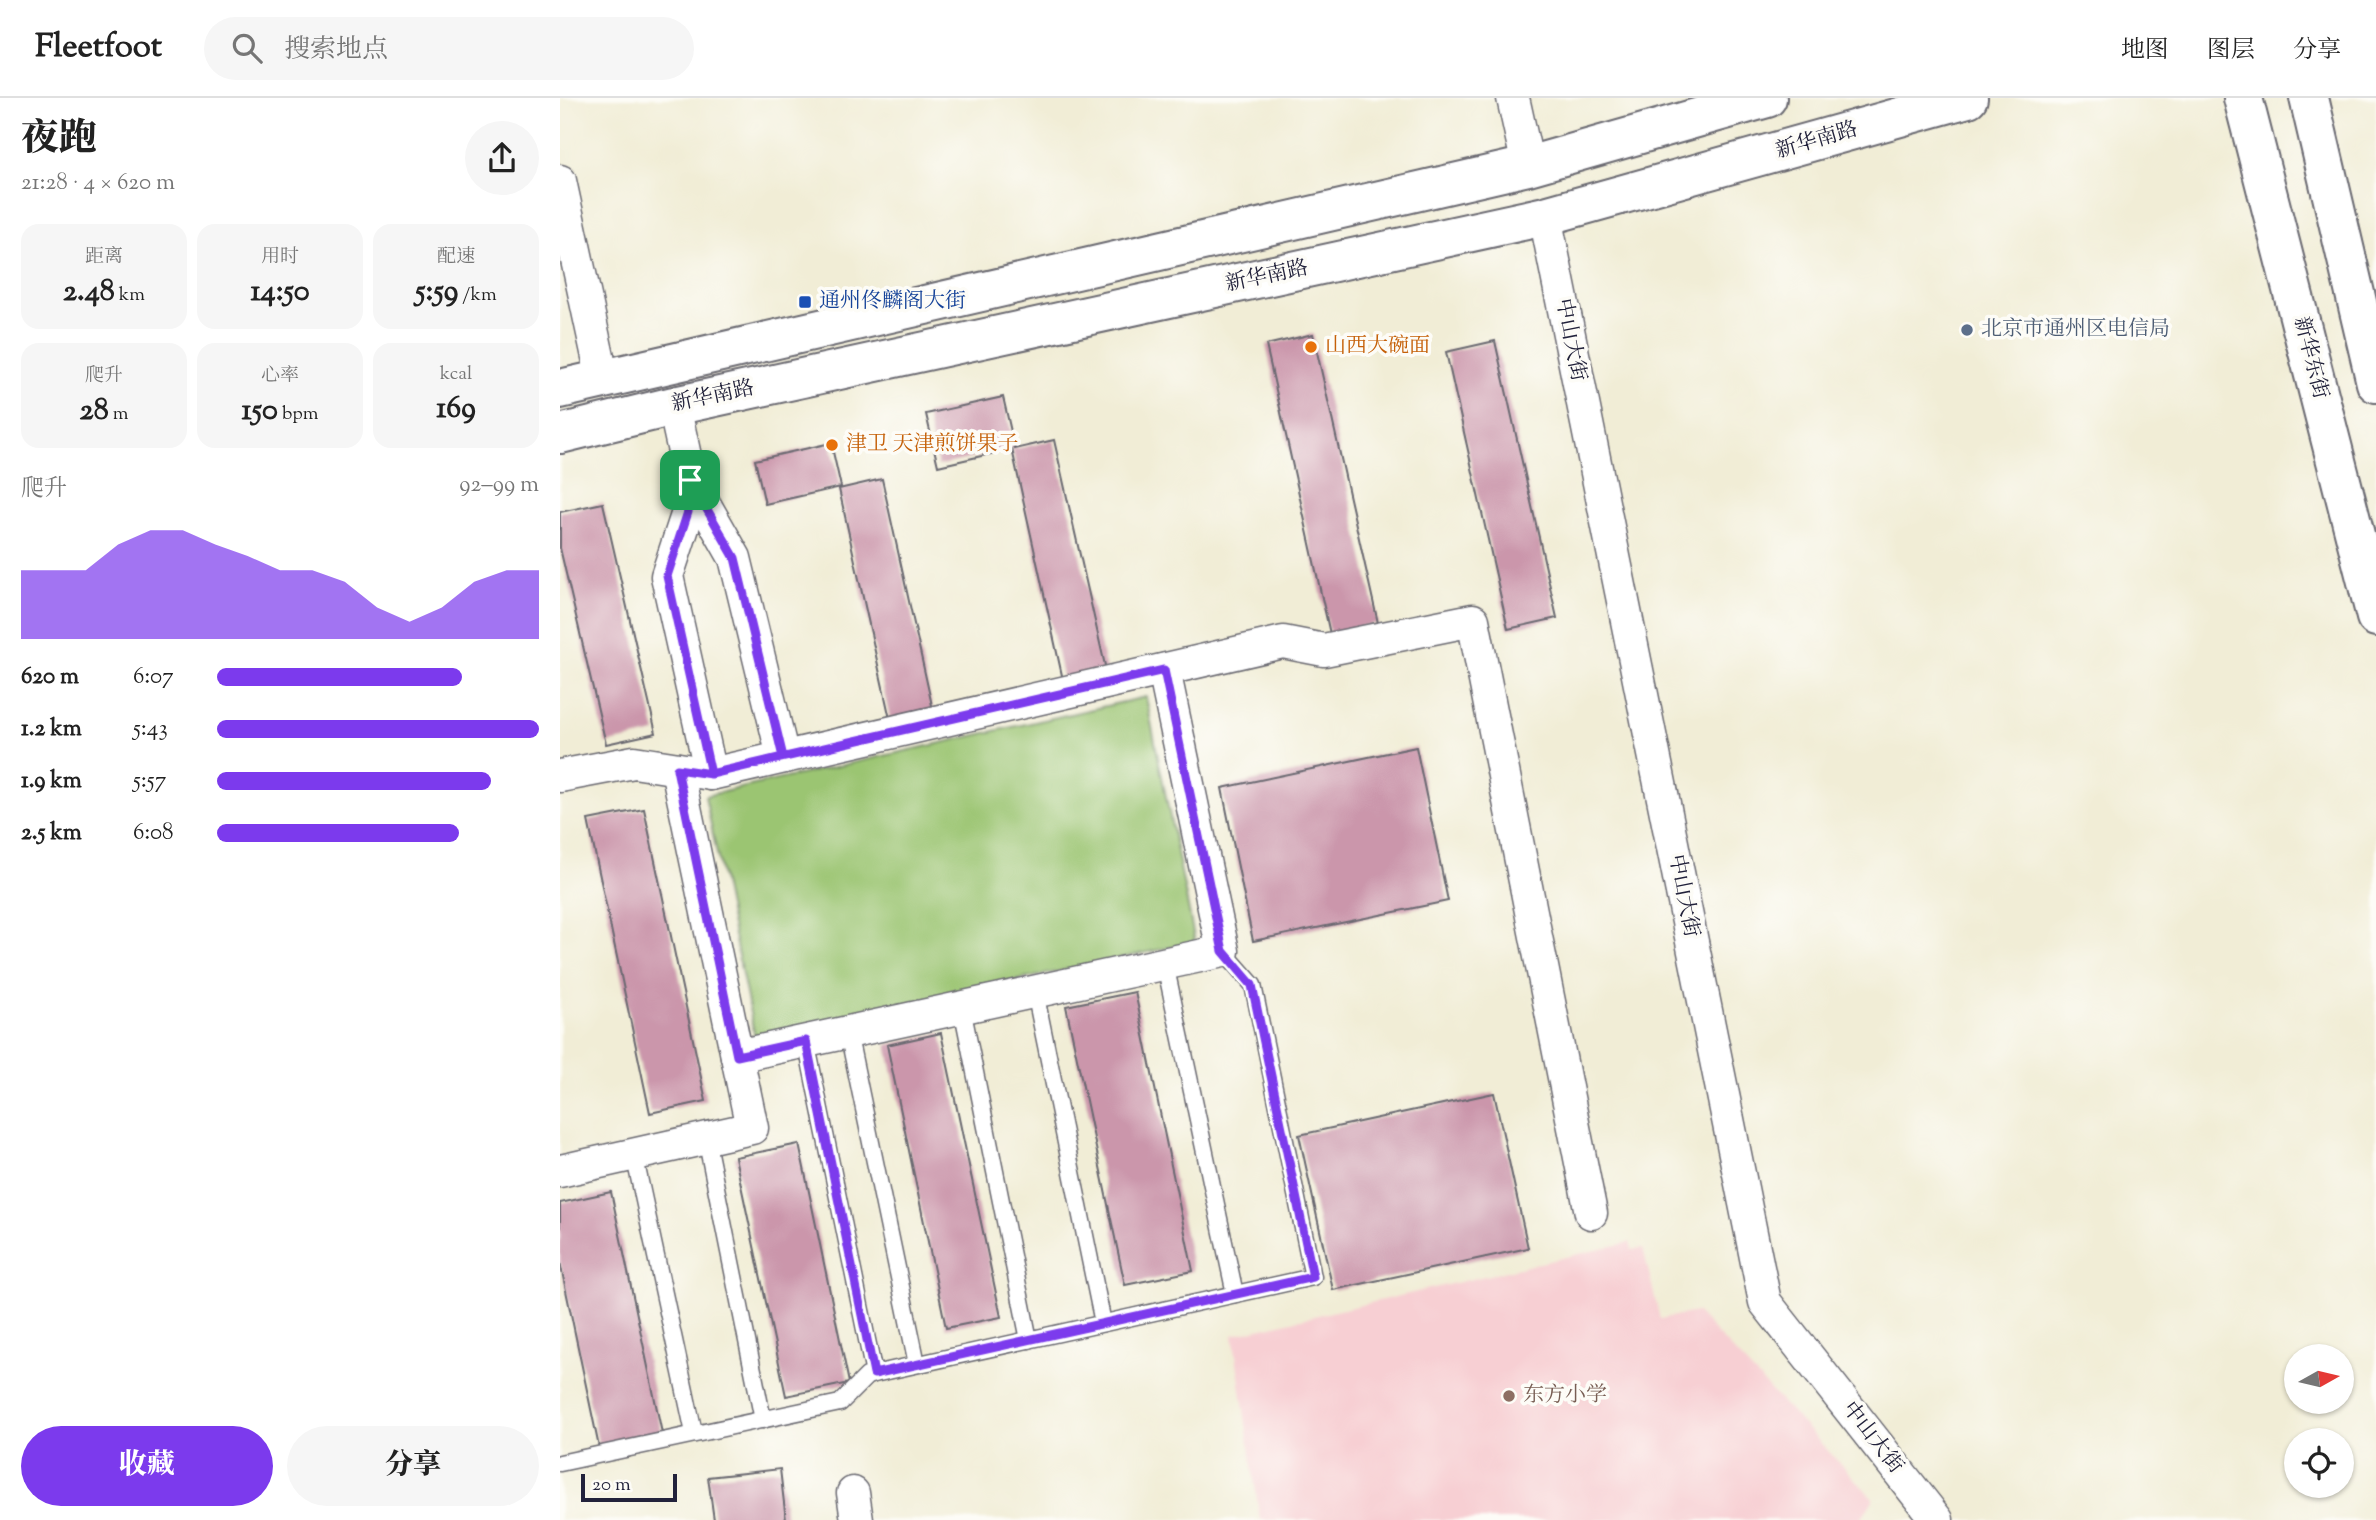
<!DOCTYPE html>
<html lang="zh">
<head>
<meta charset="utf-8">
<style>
	body { margin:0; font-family:"Sorts Mill Goudy","Noto Serif SC",serif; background:#f6f6f6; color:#222; height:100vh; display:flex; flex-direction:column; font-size:26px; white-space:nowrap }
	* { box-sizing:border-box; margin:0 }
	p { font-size:23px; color:#767676 }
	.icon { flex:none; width:38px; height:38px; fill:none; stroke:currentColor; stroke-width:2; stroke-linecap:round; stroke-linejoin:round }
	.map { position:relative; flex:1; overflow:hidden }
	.drawer { display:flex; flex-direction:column; background:#fff; width:560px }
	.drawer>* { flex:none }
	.needle { width:46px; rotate:82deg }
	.buttons { position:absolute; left:1724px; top:1246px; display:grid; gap:14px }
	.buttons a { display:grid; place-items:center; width:70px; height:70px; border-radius:50%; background:#fff; box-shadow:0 2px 5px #0004; font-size:35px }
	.scale { position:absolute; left:21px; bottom:18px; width:96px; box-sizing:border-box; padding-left:7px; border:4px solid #22223b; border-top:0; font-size:19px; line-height:24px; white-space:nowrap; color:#22223b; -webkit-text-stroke:5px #fdfcf7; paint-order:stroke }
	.pin { position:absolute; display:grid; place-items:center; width:60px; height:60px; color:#fff; margin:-30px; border-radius:14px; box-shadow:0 4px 10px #0006 }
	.round { display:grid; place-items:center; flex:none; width:74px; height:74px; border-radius:37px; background:#f6f6f6 }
	.headline { display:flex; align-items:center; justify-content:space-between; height:119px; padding:0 21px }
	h1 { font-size:38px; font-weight:800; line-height:52px }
	.stats { display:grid; grid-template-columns:repeat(3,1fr); gap:10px; height:119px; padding:7px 21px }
	.stats div { display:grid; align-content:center; border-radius:18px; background:#f6f6f6; text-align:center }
	.stats b { font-size:30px; font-weight:800 }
	.stats small { font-size:19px; font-weight:400 }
	.stats p { font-size:19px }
	.chart { height:196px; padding:14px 21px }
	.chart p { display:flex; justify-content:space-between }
	.chart svg { width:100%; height:126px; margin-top:7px; fill:#7c3aed; opacity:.7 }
	.cta { display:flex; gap:14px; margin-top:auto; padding:14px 21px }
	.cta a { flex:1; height:80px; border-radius:42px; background:#7c3aed; color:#fff; font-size:28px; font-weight:800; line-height:80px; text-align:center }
	.cta a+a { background:#f6f6f6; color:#222 }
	ul { padding:0 21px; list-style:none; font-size:23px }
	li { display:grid; grid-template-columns:112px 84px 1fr; align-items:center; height:52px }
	li i { height:18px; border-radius:9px; background:#7c3aed }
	header { display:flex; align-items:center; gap:42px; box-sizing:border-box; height:98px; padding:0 35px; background:#fff; border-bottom:2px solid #e0e0e0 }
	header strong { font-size:33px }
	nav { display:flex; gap:38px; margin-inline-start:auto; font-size:24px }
	.search { width:490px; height:63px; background:#f6f6f6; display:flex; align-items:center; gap:18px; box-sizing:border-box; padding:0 24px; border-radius:38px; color:#767676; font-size:26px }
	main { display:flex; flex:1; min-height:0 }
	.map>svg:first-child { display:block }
	.built { fill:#f7cfd3 }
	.green { fill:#9bc572; stroke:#5e7456; stroke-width:2 }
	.building { fill:#cb96ab }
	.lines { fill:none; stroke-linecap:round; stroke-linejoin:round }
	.lane-casing { stroke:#6a6971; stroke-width:19 }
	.street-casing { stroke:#6a6971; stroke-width:35 }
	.primary-casing { stroke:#6a6971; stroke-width:42 }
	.lane { stroke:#fff; stroke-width:16 }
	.street { stroke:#fff; stroke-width:32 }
	.primary { stroke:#fff; stroke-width:38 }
	.route-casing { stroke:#fff; stroke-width:14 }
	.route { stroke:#7c3aed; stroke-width:9 }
	.transit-dot { fill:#1a4fb4; stroke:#fdfcf7; stroke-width:2.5 }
	.service-dot { fill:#5c6f8a; stroke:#fdfcf7; stroke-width:2.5 }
	.food-dot { fill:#e8710a; stroke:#fdfcf7; stroke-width:2.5 }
	.education-dot { fill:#8d6e63; stroke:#fdfcf7; stroke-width:2.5 }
	.labels { text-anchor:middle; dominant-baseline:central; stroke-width:7; stroke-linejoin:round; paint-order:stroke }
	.street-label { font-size:21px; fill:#22223b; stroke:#fdfcf7 }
	.transit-label { font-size:21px; fill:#164399; stroke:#fdfcf7; text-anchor:start }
	.service-label { font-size:21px; fill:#4e5e75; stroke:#fdfcf7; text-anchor:start }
	.food-label { font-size:21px; fill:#c56008; stroke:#fdfcf7; text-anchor:start }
	.education-label { font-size:21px; fill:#785e54; stroke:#fdfcf7; text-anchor:start }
</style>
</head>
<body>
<header>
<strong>Fleetfoot</strong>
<div class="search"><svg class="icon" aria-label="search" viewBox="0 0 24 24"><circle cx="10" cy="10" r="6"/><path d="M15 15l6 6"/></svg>搜索地点</div>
<nav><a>地图</a><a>图层</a><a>分享</a></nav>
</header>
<main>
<section class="drawer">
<div class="headline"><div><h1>夜跑</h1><p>21:28 · 4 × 620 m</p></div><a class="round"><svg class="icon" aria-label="share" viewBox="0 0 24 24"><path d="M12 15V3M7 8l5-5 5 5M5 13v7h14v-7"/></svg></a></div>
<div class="stats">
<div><p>距离</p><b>2.48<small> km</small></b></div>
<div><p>用时</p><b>14:50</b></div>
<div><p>配速</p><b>5:59<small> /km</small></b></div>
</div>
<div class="stats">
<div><p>爬升</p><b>28<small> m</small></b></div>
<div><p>心率</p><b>150<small> bpm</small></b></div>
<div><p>kcal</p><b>169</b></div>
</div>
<div class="chart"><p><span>爬升</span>92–99 m</p>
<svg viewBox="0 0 160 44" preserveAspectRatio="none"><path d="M0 44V20L10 20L20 20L30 11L40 6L50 6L60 11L70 15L80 20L90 20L100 24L110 33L120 38L130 33L140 24L150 20L160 20V44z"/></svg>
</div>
<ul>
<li><b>620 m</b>6:07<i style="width:76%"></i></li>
<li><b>1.2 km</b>5:43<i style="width:100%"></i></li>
<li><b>1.9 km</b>5:57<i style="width:85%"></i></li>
<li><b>2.5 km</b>6:08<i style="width:75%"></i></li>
</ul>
<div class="cta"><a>收藏</a><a>分享</a></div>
</section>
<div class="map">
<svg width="1816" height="1422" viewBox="0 0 1816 1422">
	<rect width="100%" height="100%" fill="#fdfcf7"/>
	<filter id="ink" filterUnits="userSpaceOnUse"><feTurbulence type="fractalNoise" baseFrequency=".0143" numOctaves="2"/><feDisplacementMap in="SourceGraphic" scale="14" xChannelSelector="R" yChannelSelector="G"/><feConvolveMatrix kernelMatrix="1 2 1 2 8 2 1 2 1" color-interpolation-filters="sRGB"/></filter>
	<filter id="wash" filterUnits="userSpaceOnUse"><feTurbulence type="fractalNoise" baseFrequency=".00686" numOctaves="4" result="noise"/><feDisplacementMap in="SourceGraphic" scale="28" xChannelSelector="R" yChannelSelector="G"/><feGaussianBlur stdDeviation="1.57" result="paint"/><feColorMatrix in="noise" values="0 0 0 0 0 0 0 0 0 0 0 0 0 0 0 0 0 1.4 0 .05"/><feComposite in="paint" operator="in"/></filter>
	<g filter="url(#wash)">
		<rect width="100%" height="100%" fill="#f1edd6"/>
		<!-- built -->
		<path class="built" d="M1070,1144L1072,1152L1083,1150L1100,1221L1136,1214L1314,1401L1300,1422H700L673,1237Z"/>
		<!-- green -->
		<path class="green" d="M586,599L635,844L195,939L145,698Z"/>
		<g id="blocks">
			<!-- building -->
			<g class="building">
				<path d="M753,236L818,525L770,536L706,247Z"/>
				<path d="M935,243L997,520L948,531L886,254Z"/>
				<path d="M443,299L455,351L494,342L546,572L503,582L452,351L378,368L366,316Z"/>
				<path d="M271,345L281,389L205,406L195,362Z"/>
				<path d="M322,381L373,612L330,621L279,391Z"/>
				<path d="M43,405L96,635L46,646L0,450V414Z"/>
				<path d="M856,649L888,803L693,843L662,690Z"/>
				<path d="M84,711L146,1003L90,1015L28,722Z"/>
				<path d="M575,894L633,1173L565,1187L506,908Z"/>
				<path d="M381,935L441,1219L386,1230L327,947Z"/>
				<path d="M934,995L968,1150L773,1192L739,1037Z"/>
				<path d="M239,1046L289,1285L226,1298L175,1059Z"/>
				<path d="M51,1094L103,1340L40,1354L0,1164V1105Z"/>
				<path d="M220,1371L226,1422H154L148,1379Z"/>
			</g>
		</g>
	</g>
	<g filter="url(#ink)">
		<use href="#blocks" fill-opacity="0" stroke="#6a6971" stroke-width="2"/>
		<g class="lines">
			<defs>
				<g id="lane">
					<path d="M605,866L675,1196"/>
					<path d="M475,894L543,1225"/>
					<path d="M402,910L469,1242"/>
					<path d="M288,934L357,1266"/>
					<path d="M246,943L314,1276"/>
					<path d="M146,1040L203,1322"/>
					<path d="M74,1056L134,1335"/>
					<path d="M0,1365L280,1305L307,1278L314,1276L753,1179L693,887L663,853"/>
				</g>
				<g id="street">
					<path d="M953,0L968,68"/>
					<path d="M0,83L43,282"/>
					<path d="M985,118L1205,1204L1377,1422"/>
					<path d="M114,308L130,381L128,414L107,478L151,676"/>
					<path d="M130,381L175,460L223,659"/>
					<path d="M0,678L74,664L151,676L723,544L764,552L913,522L1031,1115"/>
					<path d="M177,958L663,853L604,572"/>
					<path d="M0,1073L192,1030L117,671"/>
					<path d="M293,1395L297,1422"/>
				</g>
				<g id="primary">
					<path d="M1683,0L1816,519"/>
					<path d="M1749,0L1816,285"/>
					<path d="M0,291L968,68L1207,0"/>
					<path d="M0,336L114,308L985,118L1408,0"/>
				</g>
			</defs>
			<!-- lane casing -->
			<use href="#lane" class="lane-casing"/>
			<!-- street casing -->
			<use href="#street" class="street-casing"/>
			<!-- primary casing -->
			<use href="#primary" class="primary-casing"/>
			<!-- lane -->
			<use href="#lane" class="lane"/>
			<!-- street -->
			<use href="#street" class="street"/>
			<!-- primary -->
			<use href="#primary" class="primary"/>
		</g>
	</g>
	<g class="lines" filter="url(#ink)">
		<defs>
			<path id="route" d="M130,382L175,460L223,659L151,676L117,671L177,958L246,943L314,1276L753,1179L692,887L663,853L604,572L151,676L107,478L128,414L130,382"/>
		</defs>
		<!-- route casing -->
		<use href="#route" class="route-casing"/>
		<!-- route -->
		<use href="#route" class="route"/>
	</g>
	<!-- markers -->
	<rect class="transit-dot" x="238" y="197" width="14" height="14" rx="3.5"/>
	<circle class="service-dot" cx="1407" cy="232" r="7"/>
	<g class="food-dot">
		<circle cx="751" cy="249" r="7"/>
		<circle cx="272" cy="347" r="7"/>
	</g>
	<circle class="education-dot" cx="949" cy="1298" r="7"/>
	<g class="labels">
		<!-- street labels -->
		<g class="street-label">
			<text transform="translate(1257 43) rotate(-16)">新华南路</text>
			<text transform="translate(707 179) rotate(-12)">新华南路</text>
			<text transform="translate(1010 242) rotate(79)">中山大街</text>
			<text transform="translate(1750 260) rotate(76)">新华东街</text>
			<text transform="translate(153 299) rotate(-12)">新华南路</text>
			<text transform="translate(1123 798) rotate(79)">中山大街</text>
			<text transform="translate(1312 1340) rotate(52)">中山大街</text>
		</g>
		<!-- transit labels -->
		<g class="transit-label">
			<text x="259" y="204">通州佟麟阁大街</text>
		</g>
		<!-- service labels -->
		<g class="service-label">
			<text x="1421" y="232">北京市通州区电信局</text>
		</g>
		<!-- food labels -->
		<g class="food-label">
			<text x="765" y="249">山西大碗面</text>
			<text x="286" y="347">津卫 天津煎饼果子</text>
		</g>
		<!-- education labels -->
		<g class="education-label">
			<text x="963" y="1298">东方小学</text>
		</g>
	</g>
</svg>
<div class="buttons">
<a><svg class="needle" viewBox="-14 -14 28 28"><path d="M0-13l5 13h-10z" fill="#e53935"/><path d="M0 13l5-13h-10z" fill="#767676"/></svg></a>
<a><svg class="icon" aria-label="locate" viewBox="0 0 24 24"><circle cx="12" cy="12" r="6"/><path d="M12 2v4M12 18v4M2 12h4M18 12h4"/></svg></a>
</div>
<div class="scale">20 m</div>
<div class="pin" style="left:130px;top:382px;background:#1e9e55"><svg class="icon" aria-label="arrive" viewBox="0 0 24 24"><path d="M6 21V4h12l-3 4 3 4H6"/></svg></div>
</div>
</main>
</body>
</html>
